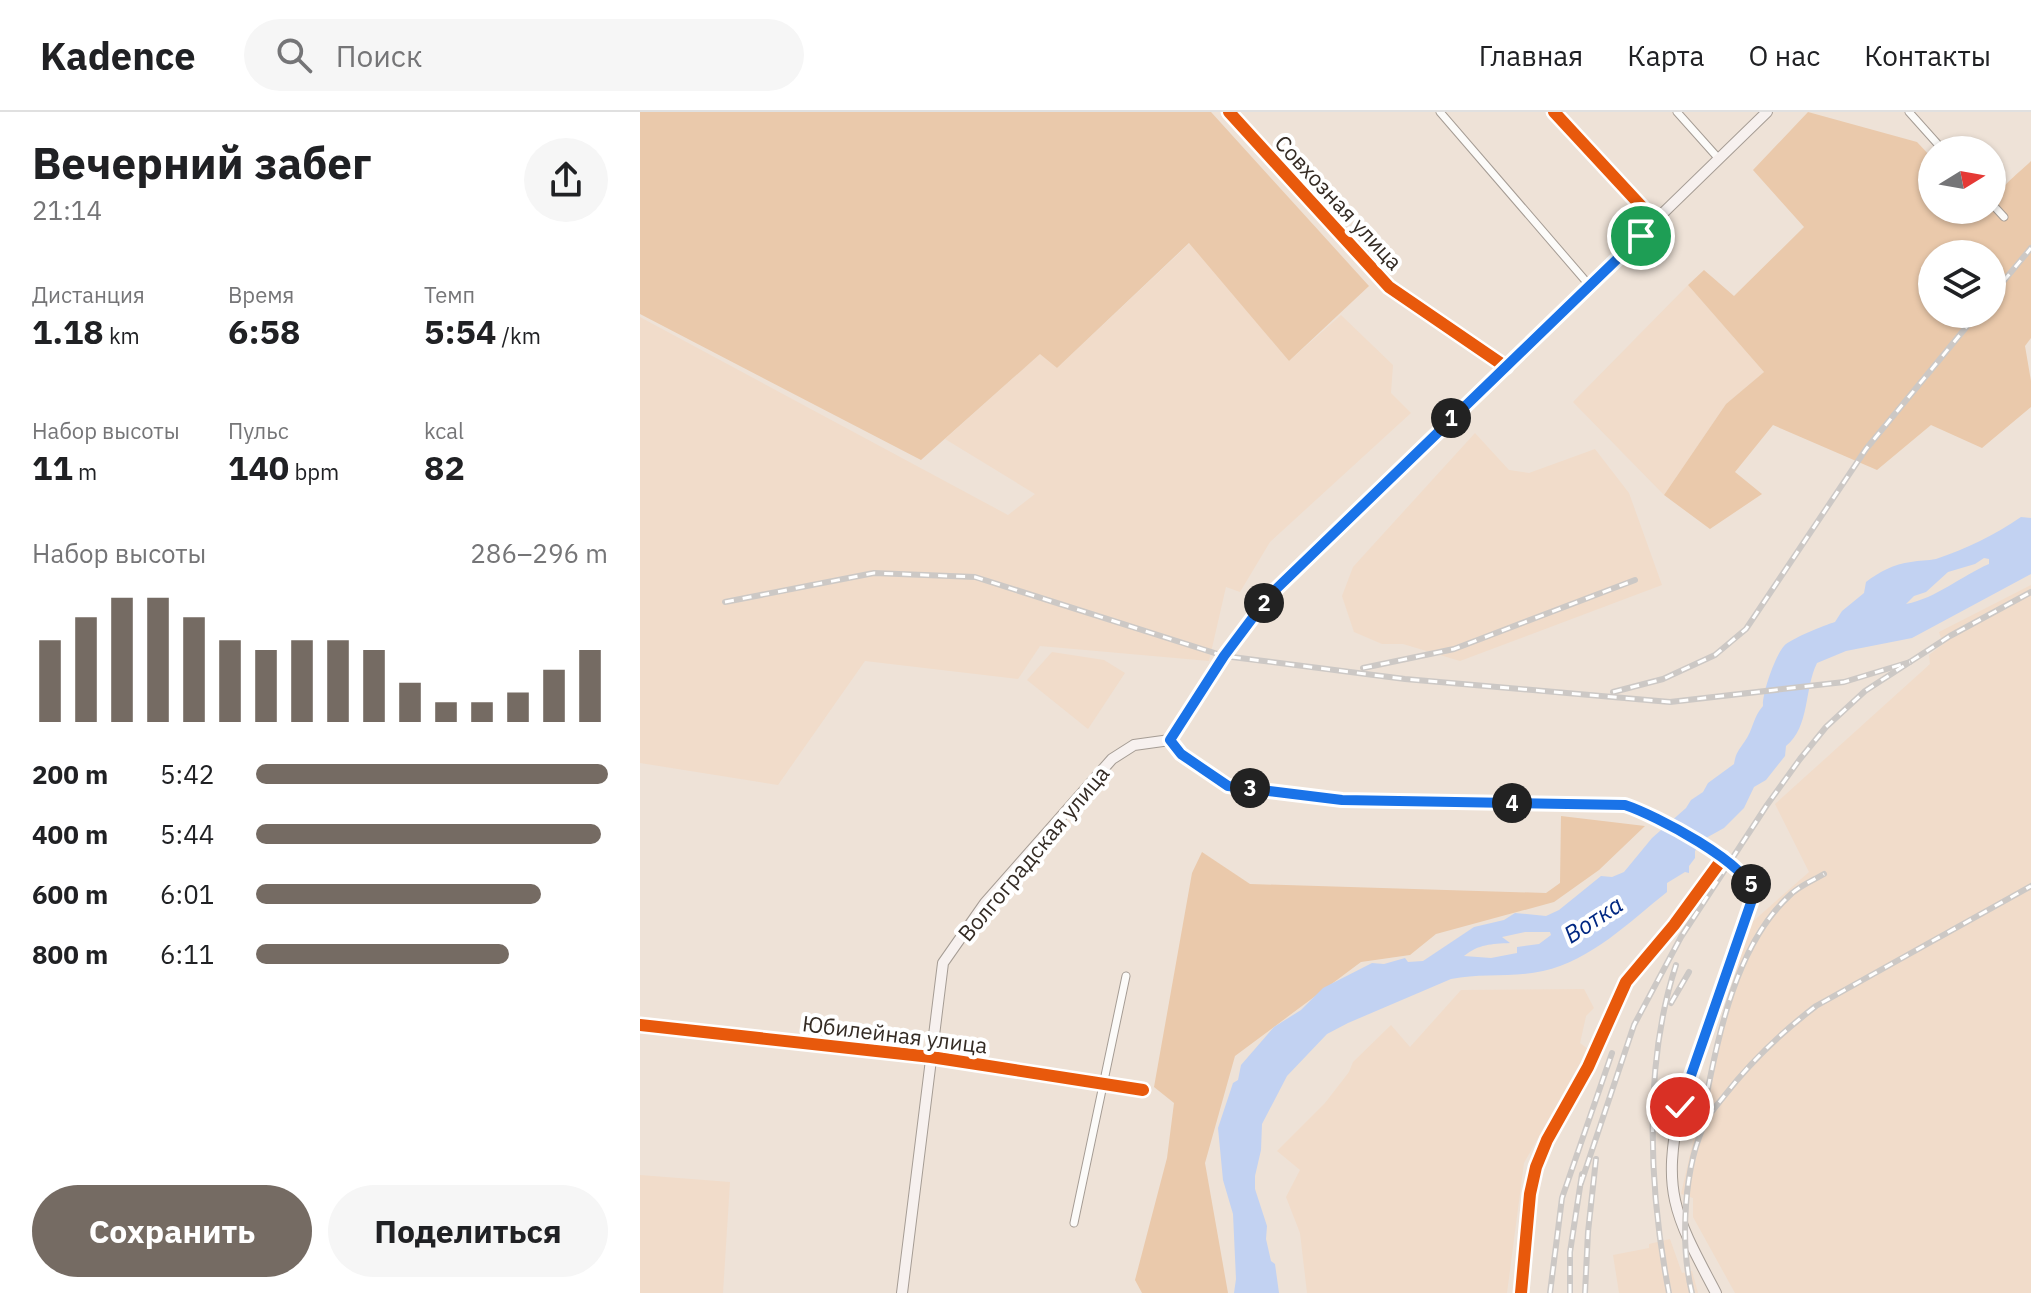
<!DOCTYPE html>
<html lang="ru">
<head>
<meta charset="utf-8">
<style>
	body { margin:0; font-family:"IBM Plex Sans",sans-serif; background:#f6f6f6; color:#202124; height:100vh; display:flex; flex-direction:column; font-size:30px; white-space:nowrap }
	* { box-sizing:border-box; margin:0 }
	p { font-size:26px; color:#757577 }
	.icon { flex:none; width:44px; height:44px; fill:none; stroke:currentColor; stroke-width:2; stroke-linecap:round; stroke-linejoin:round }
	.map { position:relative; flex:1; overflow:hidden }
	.details { display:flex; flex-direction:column; background:#fff; width:640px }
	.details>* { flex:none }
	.needle { width:52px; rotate:79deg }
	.buttons { position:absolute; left:1278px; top:24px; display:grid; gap:16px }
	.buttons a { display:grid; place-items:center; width:88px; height:88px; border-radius:50%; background:#fff; box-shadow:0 2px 6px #0004; font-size:40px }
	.pin { position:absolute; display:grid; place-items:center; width:68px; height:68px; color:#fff; margin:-34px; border:4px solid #fff; border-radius:50%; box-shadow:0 2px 8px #0007 }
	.km { position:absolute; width:40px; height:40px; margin:-20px; border-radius:50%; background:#222; color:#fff; font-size:22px; line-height:40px; text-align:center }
	.round { display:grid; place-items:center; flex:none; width:84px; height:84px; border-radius:42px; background:#f6f6f6 }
	.summary { display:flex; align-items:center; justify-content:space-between; height:136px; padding:0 32px }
	h1 { font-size:44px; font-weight:700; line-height:60px }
	.stats { display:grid; grid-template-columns:repeat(3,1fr); gap:12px; height:136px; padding:8px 32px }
	.stats div { display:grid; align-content:center }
	.stats b { font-size:34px; font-weight:700 }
	.stats small { font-size:22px; font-weight:400 }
	.stats p { font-size:22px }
	.chart { height:224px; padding:16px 32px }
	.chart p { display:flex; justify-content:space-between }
	.chart svg { width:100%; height:144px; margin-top:8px; stroke:#756b63; stroke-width:6 }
	.primary-button { display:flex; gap:16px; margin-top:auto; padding:16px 32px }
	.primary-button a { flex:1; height:92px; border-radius:48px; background:#756b63; color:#fff; font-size:32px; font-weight:700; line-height:92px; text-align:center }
	.primary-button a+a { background:#f6f6f6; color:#202124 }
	ul { padding:0 32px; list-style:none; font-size:26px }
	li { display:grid; grid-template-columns:128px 96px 1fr; align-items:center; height:60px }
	li i { height:20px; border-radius:10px; background:#756b63 }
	header { display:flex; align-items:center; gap:48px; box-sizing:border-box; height:112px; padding:0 40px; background:#fff; border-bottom:2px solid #e0e0e0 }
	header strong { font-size:38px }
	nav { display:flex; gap:44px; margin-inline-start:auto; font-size:28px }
	.search { width:560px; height:72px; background:#f6f6f6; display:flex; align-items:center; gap:20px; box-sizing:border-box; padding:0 28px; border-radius:44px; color:#757577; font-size:30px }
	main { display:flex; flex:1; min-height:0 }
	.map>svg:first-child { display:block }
	.built { fill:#f1dcca }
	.green { fill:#eac9ab; fill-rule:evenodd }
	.water { fill:#c2d2f2; fill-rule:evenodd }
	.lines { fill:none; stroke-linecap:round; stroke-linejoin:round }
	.minor-casing { stroke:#a59c94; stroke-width:9 }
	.tertiary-casing { stroke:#a59c94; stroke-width:11 }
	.secondary-casing { stroke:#a59c94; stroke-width:12 }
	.minor { stroke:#fcfbf9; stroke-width:7 }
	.tertiary { stroke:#fcfbf9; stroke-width:9 }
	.secondary { stroke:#f7f1ef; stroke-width:10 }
	.rail-casing { stroke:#ccc8c5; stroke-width:6 }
	.rail { stroke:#fff; stroke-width:3; stroke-dasharray:9; stroke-linecap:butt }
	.cycleway-casing { stroke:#fff; stroke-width:17 }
	.cycleway { stroke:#e8590c; stroke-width:12 }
	.route-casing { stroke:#fff; stroke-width:16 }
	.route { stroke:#1a73e8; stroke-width:10 }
	.labels { text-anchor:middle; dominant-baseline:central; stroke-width:8; stroke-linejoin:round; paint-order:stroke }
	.street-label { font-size:22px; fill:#342b24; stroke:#fff }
	.water-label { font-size:24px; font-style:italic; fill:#002782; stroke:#fff }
</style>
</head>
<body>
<header>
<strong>Kadence</strong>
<div class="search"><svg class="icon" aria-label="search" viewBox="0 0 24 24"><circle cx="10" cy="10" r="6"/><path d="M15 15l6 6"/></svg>Поиск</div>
<nav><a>Главная</a><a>Карта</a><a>О нас</a><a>Контакты</a></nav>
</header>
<main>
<section class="details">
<div class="summary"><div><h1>Вечерний забег</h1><p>21:14</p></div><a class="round"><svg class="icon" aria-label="share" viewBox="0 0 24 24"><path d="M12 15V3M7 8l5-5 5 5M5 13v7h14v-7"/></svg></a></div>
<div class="stats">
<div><p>Дистанция</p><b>1.18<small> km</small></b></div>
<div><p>Время</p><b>6:58</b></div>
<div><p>Темп</p><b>5:54<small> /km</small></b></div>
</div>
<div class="stats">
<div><p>Набор высоты</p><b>11<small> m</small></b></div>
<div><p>Пульс</p><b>140<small> bpm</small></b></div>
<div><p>kcal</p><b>82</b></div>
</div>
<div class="chart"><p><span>Набор высоты</span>286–296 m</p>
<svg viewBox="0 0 160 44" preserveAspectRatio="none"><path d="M5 44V19M15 44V12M25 44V6M35 44V6M45 44V12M55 44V19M65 44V22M75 44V19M85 44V19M95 44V22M105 44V32M115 44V38M125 44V38M135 44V35M145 44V28M155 44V22"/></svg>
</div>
<ul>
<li><b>200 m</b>5:42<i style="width:100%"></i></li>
<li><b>400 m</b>5:44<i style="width:98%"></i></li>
<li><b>600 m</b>6:01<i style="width:81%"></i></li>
<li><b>800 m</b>6:11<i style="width:72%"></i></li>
</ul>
<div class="primary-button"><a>Сохранить</a><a>Поделиться</a></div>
</section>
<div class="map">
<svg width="1391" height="1181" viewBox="0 0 1391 1181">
	<rect width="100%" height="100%" fill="#eee2d7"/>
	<!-- built -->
	<g class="built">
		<path d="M550,131L649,249L701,203L753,253L751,281L771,301L630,430L600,480L586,475L569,549L400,534L378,567L225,549L138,673L0,651V205L368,403L395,382L305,327L401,241L417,256Z"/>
		<path d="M1048,173L1124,260L1086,292L1024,383L933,290Z"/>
		<path d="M835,321L869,358L889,361L955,337L989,381L1022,473L820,549L763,532H742L714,520L702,484L713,455Z"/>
		<path d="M1391,473V1181H1095L1053,1105V1086L1041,1082L1075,932L1110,812L1169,760L1135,692L1290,552L1289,543L1303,532L1299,520Z"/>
		<path d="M412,540L464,548L485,561L448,617L387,568Z"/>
		<path d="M944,877L954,896L946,904L940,931L948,937L884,1051L867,1181H667L660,1121L646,1085L660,1058L637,1039L685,991L709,960L713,950L751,913L770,935L821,878Z"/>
		<path d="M0,1063L90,1070L83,1181H0Z"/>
		<path d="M1030,1127L1042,1161L1052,1159L1058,1181H979L973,1143L1009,1136V1132Z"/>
	</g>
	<!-- green -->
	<g class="green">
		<path d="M0,0H571L729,174L649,249L549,131L417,256L400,242L281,348L0,202Z"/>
		<path d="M1168,0L1277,30L1292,46V98H1339L1345,104L1349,98H1352C1354,78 1377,63 1391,49V226L1385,234L1391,269V295L1342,336L1291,313L1237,358L1133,313L1095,360L1122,382L1070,417L1024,383L1086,292L1124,260L1048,173L1064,158L1094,184L1164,115L1113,58ZM1292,142H1352V202H1292Z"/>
		<path d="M921,704L1005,714L959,758L914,790L796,822L770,843L721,850L595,944L565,1051L588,1181H502L495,1168L527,1046L534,991L514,975L552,761L562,740L610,772L906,781L920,771Z"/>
	</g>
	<!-- water -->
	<path class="water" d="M1381,405L1391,406V462L1272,526L1206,539L1177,551C1164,577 1170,615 1146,634L1145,644L1126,668L1114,675L1104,696L1084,716L1066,726L1055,739V746L1049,754V761L1045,760L1027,771V780C989,810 952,848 903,859C873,866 841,861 811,867L708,911L687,922L647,964L622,1012L621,1038L615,1064V1077L627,1114L626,1127L631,1149L635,1152L639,1181H594L596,1167L593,1102L583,1068L578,1016L593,971L598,968L601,953L634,915L661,898L683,876L732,851L744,852L765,846L768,850L783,849L834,815L864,808L875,801L906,804L919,798L961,764L972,765L984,760L1012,726L1046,696L1051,688L1063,680L1068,671L1094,652C1096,640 1099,638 1105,629C1113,618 1113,605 1123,594C1122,582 1135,544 1144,534C1150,527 1185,513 1195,510L1202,499L1224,481L1226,470C1239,460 1254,452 1271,450C1279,448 1288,449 1296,447C1326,437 1355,423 1381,405ZM1344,446L1349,447V452C1321,464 1297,486 1266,492L1274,484L1286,480L1308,460L1335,452ZM885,820H910L911,823L899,832L877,835V841L851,846L824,844C839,832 851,832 870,831L862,825Z"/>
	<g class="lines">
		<defs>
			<g id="minor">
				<path d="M589,0L749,175L866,255"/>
				<path d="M800,0L950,174"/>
				<path d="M914,0L1015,109"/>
				<path d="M1037,0L1079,47"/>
				<path d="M1269,0L1303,38"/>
				<path d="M1352,92L1364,105"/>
				<path d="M0,913L291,945L503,978"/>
				<path d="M434,1111L486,864"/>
			</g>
			<path id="tertiary" d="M881,1181L890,1082L896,1055L907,1028L948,955L986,870L1034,813L1083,746"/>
			<g id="secondary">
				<path d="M530,628L541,642L588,674L702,688L985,693C1015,704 1108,751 1114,782L1040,995C1021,1082 1036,1105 1076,1181"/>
				<path d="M530,628L584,544L629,484L1127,0"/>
				<path d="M262,1181L303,851L345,791L472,647L494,633L530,628"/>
			</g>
		</defs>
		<!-- minor casing -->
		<use href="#minor" class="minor-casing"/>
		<!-- tertiary casing -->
		<use href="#tertiary" class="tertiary-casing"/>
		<!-- secondary casing -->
		<use href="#secondary" class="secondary-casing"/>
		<!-- minor -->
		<use href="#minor" class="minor"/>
		<!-- tertiary -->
		<use href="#tertiary" class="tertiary"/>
		<!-- secondary -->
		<use href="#secondary" class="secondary"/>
		<defs>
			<g id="rail">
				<path d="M1352,183L1391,136"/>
				<path d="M85,490L234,461L335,465L584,544L765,567L1030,590L1204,570L1270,550"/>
				<path d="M723,556L814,537L995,468"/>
				<path d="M973,580L1023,567L1075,543L1106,517L1226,337L1337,202"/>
				<path d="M1031,891L1049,860"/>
				<path d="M1061,1011C1076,938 1091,839 1148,785C1157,775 1172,769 1184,762"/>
				<path d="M941,1071L994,913L1041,825L1127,693L1160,647L1186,615L1225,579L1310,524L1391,480"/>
				<path d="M910,1181L922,1086L972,941"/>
				<path d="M930,1181V1140L942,1062"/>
				<path d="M945,1181L948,1120L956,1047"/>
				<path d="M1029,1181C1009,1078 1003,954 1036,853"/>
				<path d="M1052,1181C1040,1133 1043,1053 1067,1007C1071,999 1079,991 1085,983C1112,948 1142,920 1176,894L1391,774"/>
			</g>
		</defs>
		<!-- rail casing -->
		<use href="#rail" class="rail-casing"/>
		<!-- rail -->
		<use href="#rail" class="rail"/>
		<defs>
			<g id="cycleway">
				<path d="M589,0L749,175L866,255"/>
				<path d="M914,0L1015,109"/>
				<path d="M0,913L291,945L503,978"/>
				<path d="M881,1181L890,1082L896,1055L907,1028L948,955L986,870L1034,813L1083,746"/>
			</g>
		</defs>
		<!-- cycleway casing -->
		<use href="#cycleway" class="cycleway-casing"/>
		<!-- cycleway -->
		<use href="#cycleway" class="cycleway"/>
	</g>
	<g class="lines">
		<defs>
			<path id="route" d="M1001,124L629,484L584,544L530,628L541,642L588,674L702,688L985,693C1015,703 1108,751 1114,782L1040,995"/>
		</defs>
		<!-- route casing -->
		<use href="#route" class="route-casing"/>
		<!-- route -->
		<use href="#route" class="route"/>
	</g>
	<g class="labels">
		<!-- street labels -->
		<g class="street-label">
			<text transform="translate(699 90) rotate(47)">Совхозная улица</text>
			<text transform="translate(393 741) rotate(-50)">Волгоградская улица</text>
			<text transform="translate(255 922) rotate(7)">Юбилейная улица</text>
		</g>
		<!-- water labels -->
		<g class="water-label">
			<text transform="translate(953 807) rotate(-33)">Вотка</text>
		</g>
	</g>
</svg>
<div class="buttons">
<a><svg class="needle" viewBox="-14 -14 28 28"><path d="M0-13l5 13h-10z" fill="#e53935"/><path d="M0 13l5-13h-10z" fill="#757577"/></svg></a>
<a><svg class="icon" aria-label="layers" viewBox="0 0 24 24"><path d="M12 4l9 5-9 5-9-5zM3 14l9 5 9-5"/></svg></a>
</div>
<div class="pin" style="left:1001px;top:124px;background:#1e9e55"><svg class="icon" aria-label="arrive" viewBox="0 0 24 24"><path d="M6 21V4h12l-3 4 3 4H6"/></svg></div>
<div class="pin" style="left:1040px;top:995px;background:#d93025"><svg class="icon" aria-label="check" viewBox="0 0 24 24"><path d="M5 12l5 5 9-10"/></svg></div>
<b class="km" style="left:811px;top:306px">1</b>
<b class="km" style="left:624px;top:491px">2</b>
<b class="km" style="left:610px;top:676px">3</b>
<b class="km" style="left:872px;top:691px">4</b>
<b class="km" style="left:1111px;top:772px">5</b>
</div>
</main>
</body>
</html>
